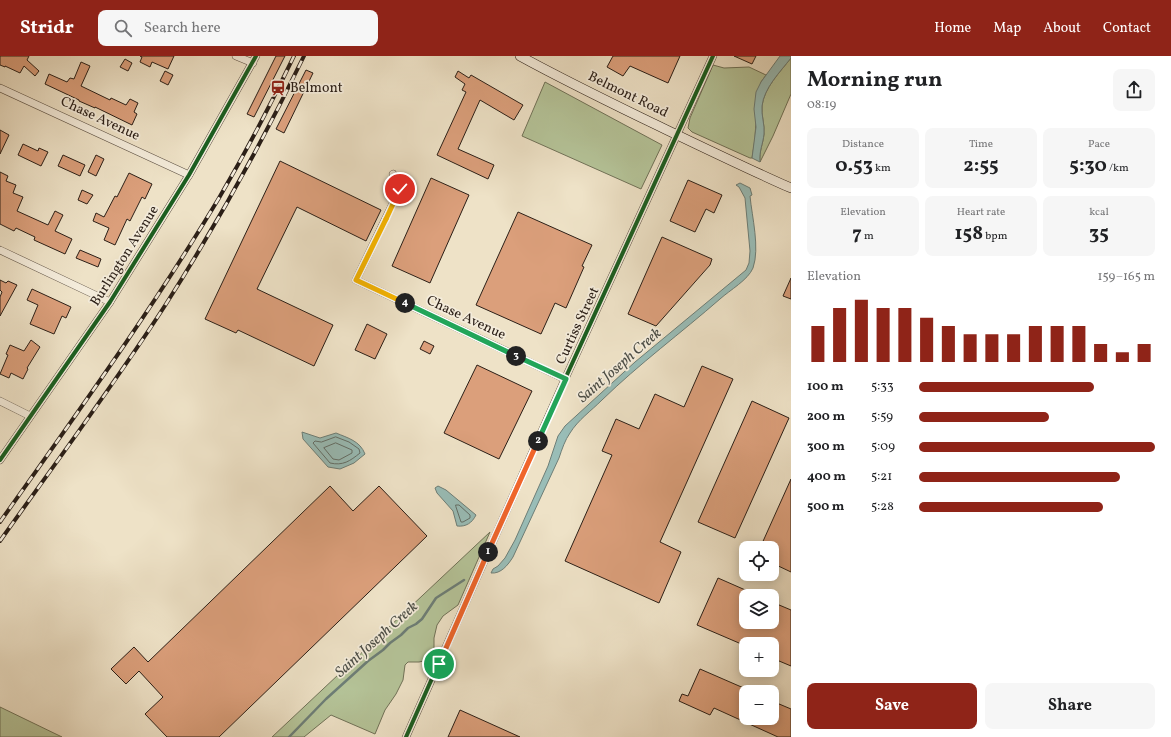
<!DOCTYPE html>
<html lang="en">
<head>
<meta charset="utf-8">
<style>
	body { margin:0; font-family:Vollkorn,serif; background:#f6f6f6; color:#202124; height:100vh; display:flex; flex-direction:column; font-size:15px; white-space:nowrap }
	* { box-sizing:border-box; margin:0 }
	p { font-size:13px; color:#757577 }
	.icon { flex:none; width:22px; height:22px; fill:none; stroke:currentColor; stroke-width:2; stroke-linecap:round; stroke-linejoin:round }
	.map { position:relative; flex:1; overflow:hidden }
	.drawer { display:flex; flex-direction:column; background:#fff; width:380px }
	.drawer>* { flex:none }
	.tools { position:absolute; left:739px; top:485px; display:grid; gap:8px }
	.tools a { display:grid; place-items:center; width:40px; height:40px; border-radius:8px; background:#fff; box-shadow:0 2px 10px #0003; font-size:20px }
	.pin { position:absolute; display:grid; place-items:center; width:34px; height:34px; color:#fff; margin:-17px; border:2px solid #fff; border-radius:50%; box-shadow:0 1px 4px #0007 }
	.km { position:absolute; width:20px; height:20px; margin:-10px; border-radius:50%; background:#222; color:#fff; font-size:11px; line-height:20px; text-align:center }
	.round { display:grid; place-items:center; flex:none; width:42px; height:42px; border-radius:8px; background:#f6f6f6 }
	.headline { display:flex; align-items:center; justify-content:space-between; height:68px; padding:0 16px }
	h1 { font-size:22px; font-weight:700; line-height:30px }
	.figures { display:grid; grid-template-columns:repeat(3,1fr); gap:6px; height:68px; padding:4px 16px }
	.figures div { display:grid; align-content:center; border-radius:8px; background:#f6f6f6; text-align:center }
	.figures b { font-size:20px; font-weight:700 }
	.figures small { font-size:11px; font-weight:400 }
	.figures p { font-size:11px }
	.chart { height:112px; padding:8px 16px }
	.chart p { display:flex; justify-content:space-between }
	.chart svg { width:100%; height:72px; margin-top:4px; stroke:#8f2418; stroke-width:6 }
	.primary-button { display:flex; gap:8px; margin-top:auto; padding:8px 16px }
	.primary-button a { flex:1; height:46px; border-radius:8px; background:#8f2418; color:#fff; font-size:16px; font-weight:700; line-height:46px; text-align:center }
	.primary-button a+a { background:#f6f6f6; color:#202124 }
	ul { padding:0 16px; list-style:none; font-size:13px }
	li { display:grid; grid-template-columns:64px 48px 1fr; align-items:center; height:30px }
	li i { height:10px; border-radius:5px; background:#8f2418 }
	header { display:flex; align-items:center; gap:24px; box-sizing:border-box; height:56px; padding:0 20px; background:#8f2418; color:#fff }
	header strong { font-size:19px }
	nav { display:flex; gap:22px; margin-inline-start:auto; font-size:14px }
	.search { width:280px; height:36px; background:#f6f6f6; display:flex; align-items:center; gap:10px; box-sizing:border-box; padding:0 14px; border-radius:8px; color:#757577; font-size:15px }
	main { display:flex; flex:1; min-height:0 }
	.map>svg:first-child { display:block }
	.green { fill:#b5c499; stroke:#707258 }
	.water { fill:#99bdb7; stroke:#6d7e77 }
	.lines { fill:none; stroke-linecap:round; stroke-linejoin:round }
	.shore { stroke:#626e67; stroke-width:1 }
	.stream { stroke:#6d7e77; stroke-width:2.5 }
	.building { fill:#db9f7b; stroke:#2b1f17 }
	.minor-casing { stroke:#5c5043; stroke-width:8 }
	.secondary-casing { stroke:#2b1f17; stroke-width:10 }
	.minor { stroke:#f4ecdb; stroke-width:7 }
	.secondary { stroke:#f4ecdb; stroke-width:9 }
	.rail-casing { stroke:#2b1f17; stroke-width:4 }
	.rail { stroke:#f4ecdb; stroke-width:2.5; stroke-dasharray:8; stroke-linecap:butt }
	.cycleway-casing { stroke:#f4ecdb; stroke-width:6 }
	.cycleway { stroke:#1b5e20; stroke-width:4 }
	.split-1-casing { stroke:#fff; stroke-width:8 }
	.split-2-casing { stroke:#fff; stroke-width:8 }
	.split-3-casing { stroke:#fff; stroke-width:8 }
	.split-4-casing { stroke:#fff; stroke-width:8 }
	.split-5-casing { stroke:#fff; stroke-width:8 }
	.split-6-casing { stroke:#fff; stroke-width:8 }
	.split-1 { stroke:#f0652b; stroke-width:5 }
	.split-2 { stroke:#f0652b; stroke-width:5 }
	.split-3 { stroke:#22a559; stroke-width:5 }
	.split-4 { stroke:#22a559; stroke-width:5 }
	.split-5 { stroke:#f5b400; stroke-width:5 }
	.split-6 { stroke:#f5b400; stroke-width:5 }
	.labels { text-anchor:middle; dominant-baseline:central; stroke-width:3.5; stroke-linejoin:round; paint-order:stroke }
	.poi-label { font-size:14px; fill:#2b1f17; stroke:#f4ecdb; text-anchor:start }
	.street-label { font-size:14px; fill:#2b1f17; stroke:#f4ecdb }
	.water-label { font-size:15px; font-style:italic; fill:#4c4e47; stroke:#f4ecdb }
</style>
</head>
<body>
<header>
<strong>Stridr</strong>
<div class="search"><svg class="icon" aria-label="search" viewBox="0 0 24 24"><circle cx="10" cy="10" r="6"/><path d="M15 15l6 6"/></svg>Search here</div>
<nav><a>Home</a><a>Map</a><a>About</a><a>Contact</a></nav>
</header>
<main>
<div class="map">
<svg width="791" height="681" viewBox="0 0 791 681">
	<rect width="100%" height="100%" fill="#eee2c7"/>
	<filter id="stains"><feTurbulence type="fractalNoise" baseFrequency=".005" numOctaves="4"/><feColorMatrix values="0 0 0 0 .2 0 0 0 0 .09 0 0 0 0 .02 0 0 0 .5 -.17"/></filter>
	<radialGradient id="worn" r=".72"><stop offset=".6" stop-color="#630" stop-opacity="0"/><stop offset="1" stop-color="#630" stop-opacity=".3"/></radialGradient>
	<!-- green -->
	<g class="green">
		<path d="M791,2V38L773,80L760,106C759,95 763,88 764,78C765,69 761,59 762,50C764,32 780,16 791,2Z"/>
		<path d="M713,9L724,12L749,11L766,19L761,26L756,62L755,83L752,102H750L692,76L688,72L690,62Z"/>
		<path d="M545,26L662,89L641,133L522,80Z"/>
		<path d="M490,476L458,549L443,560L437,569L434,582V592L431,599L428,604L419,606H408L405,609L403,624L396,638L385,654L375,678L331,659L304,681H272Z"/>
		<path d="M0,651L62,681H0Z"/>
	</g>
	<!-- water -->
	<g class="water">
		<path d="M780,0H791V2C780,16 764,32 762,50C761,59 765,69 764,78C763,88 759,95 760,106L752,102L756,71L754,53L756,36L761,26Z"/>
		<path d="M740,127L750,132L752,139L750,140C752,161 760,192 753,212C748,224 730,234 720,243C681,277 639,308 602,344C591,355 578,364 570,377C565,384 562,393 559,402L513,501C508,509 501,518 491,517L493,513L498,510L505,502L515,484L548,410L558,380L565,370L635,306L746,214L749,207L750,195L745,142L739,131L736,129Z"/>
		<path d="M302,376L320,382L336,377C348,382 360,385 365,398L354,407L340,413L328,411L303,383Z"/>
		<path d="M438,430L446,434L476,459C472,467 466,471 457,470L453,455L437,437L435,432Z"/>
	</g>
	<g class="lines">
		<!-- shore -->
		<g class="shore">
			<path d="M336,381L349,386L359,393L360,397C350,405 343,410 330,407L313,387L315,385L321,386Z"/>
			<path d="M336,387L352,394V397L339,404L333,403L324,392Z"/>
			<path d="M456,449H459L470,459V462L463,466H461L456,451Z"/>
		</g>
		<!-- stream -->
		<path class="stream" d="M289,681L326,643L368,605L383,594L390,587L401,579L408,572L416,568L422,563L436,542L464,524"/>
	</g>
	<!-- building -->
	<g class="building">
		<path d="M0,0H29L27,4L39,15L35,20L24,10L20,17L5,10V11L0,9Z"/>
		<path d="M140,0H174L168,13L152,6L150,11L140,6L142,1Z"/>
		<path d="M276,0H285L254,61L247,58Z"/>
		<path d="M613,0H680L668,27L630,10L623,20L607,11Z"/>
		<path d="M734,0H756L752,8Z"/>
		<path d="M125,3L132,7L128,15L120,11Z"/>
		<path d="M81,6L90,10L81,30L110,44L111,42L126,49L130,43L138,47L134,56L137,58L132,69L95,51V52L79,45V44L45,28L49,18L67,26L70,22L74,23Z"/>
		<path d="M306,14L313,17L284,77L276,73Z"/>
		<path d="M165,15L173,19L168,29L160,25Z"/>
		<path d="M458,15L469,22L471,19L523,49L514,64L480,44L458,93L494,109L488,123L437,99L466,36L462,34L465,28L455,21Z"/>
		<path d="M0,74L9,79L0,98Z"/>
		<path d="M23,88L38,95L39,92L48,96L41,110L18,99Z"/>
		<path d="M63,99L85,109L80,120L58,110Z"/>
		<path d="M96,99L104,103L96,120L88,116Z"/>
		<path d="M280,105L381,154L366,185L297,151L257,233L333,269L314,310L238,274L236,277L205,263Z"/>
		<path d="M0,116L8,120L6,125L16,129L13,137L23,141L17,155L48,169L55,155L63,159L55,175L72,183L65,198L34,184L35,181L16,172L14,175L0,168Z"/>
		<path d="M129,117L152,128L145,143L142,141L130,165L127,163L115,189L104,184L109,172L93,165L96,157L104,161L115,140L117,141Z"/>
		<path d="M431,122L469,139L430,227L392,210Z"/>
		<path d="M688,124L722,139L714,157L706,153L695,176L670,165Z"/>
		<path d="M82,134L93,139L87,148L78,144Z"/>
		<path d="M518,156L592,189L582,210L584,211L566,252L555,247L541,278L476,249Z"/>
		<path d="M662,181L712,203L710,209L656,270L628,258Z"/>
		<path d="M80,194L101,203L98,211L76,202Z"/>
		<path d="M791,222V243L783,240Z"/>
		<path d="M0,224L6,227L8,225L17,229L0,260V241L2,236L0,234Z"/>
		<path d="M32,233L71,251L66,262L62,260L54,278L30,268L38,249L27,244Z"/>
		<path d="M367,268L387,278L375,303L355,294Z"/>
		<path d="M31,284L40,291L27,312L28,313L23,323L11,317L9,322L0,318L8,299L6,298L10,289L24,295Z"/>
		<path d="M424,285L434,290L430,298L420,293Z"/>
		<path d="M477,309L532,335L499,403L444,377Z"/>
		<path d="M702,310L733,323L660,486L681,496L659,547L565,505L612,399L602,395L616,363L639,373L655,338L684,351Z"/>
		<path d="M752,345L789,362L735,482L698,466Z"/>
		<path d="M791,423V516L772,507V492H760Z"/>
		<path d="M330,430L353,455L379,430L427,480L219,681H167L145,658L163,641L139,615L126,628L111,613L134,591L148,606Z"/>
		<path d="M718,522L759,540H746V566H772V546L791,554V610L772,602V588H746V590L697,569Z"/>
		<path d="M700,613L746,633V662H772V645L791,653V681H778L714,652L710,659L679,645L682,638L688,640Z"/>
		<path d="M460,654L520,681H448Z"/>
	</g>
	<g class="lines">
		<defs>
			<g id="minor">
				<path d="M236,0L253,7"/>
				<path d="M0,32L189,119"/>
				<path d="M393,118L400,133L356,224L565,323"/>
				<path d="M0,194L110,246"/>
				<path d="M0,345L30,360"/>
				<path d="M0,404L110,246L189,119L256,0"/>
				<path d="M406,681L565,323L713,0"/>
			</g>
			<path id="secondary" d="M520,0C560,22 601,42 642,62C692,86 741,110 791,132"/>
		</defs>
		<!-- minor casing -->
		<use href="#minor" class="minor-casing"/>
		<!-- secondary casing -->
		<use href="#secondary" class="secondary-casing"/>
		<!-- minor -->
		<use href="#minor" class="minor"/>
		<!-- secondary -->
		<use href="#secondary" class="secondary"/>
		<defs>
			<g id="rail">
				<path d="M0,466C75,360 152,254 219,142C246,96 271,48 294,0"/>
				<path d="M0,485C56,406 114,329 166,248C217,168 263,85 304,0"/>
			</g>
		</defs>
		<!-- rail casing -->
		<use href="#rail" class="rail-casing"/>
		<!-- rail -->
		<use href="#rail" class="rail"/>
		<defs>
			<g id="cycleway">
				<path d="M0,404L110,246L189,119L256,0"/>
				<path d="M406,681L565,323L713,0"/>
			</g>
		</defs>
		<!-- cycleway casing -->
		<use href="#cycleway" class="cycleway-casing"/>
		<!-- cycleway -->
		<use href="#cycleway" class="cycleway"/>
	</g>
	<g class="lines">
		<defs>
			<path id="split-1" d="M439,608L488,496"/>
			<path id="split-2" d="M488,496L538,385"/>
			<path id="split-3" d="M516,300L566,323L538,385"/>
			<path id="split-4" d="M405,247L516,300"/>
			<path id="split-5" d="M386,163L356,224L405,247"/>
			<path id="split-6" d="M386,163L400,133"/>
		</defs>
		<!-- split-1 casing -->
		<use href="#split-1" class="split-1-casing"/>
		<!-- split-2 casing -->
		<use href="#split-2" class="split-2-casing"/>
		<!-- split-3 casing -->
		<use href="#split-3" class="split-3-casing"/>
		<!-- split-4 casing -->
		<use href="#split-4" class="split-4-casing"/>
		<!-- split-5 casing -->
		<use href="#split-5" class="split-5-casing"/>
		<!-- split-6 casing -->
		<use href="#split-6" class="split-6-casing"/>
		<!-- split-1 -->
		<use href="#split-1" class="split-1"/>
		<!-- split-2 -->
		<use href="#split-2" class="split-2"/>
		<!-- split-3 -->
		<use href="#split-3" class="split-3"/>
		<!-- split-4 -->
		<use href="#split-4" class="split-4"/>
		<!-- split-5 -->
		<use href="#split-5" class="split-5"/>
		<!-- split-6 -->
		<use href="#split-6" class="split-6"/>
	</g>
	<!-- icons -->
	<defs>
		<symbol id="station-bare" viewBox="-9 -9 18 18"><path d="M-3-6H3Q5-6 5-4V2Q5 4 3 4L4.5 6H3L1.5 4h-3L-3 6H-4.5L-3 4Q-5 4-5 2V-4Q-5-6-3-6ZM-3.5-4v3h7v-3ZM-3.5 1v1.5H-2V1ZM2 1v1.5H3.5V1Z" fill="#8f2418" stroke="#f4ecdb" stroke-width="2.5" paint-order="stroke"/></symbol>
	</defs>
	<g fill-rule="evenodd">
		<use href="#station-bare" x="267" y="21" width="22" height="22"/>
	</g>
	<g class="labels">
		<!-- poi labels -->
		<g class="poi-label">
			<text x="290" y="32">Belmont</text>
		</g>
		<!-- street labels -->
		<g class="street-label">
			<text transform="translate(628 39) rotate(26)">Belmont Road</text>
			<text transform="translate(100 63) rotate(25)">Chase Avenue</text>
			<text transform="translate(125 200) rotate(-58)">Burlington Avenue</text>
			<text transform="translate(466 262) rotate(25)">Chase Avenue</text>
			<text transform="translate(578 270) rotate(-65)">Curtiss Street</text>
		</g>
		<!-- water labels -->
		<g class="water-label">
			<text transform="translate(620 310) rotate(-41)">Saint Joseph Creek</text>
			<text transform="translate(377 584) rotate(-42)">Saint Joseph Creek</text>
		</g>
	</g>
	<rect width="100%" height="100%" filter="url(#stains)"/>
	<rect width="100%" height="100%" fill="url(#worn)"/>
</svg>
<div class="tools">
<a><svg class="icon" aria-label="locate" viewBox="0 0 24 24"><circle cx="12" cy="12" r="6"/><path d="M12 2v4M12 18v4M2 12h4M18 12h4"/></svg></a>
<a><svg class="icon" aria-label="layers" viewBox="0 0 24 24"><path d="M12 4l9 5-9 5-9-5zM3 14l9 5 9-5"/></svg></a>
<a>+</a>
<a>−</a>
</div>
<div class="pin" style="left:439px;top:608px;background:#1e9e55"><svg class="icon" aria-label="arrive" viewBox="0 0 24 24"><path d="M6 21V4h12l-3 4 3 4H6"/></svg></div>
<div class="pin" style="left:400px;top:133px;background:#d93025"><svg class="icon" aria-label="check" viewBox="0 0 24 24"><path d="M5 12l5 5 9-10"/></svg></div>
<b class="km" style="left:488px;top:496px">1</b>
<b class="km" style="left:538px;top:385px">2</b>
<b class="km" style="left:516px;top:300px">3</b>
<b class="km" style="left:405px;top:247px">4</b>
</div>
<section class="drawer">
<div class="headline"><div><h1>Morning run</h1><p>08:19</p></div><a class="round"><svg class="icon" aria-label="share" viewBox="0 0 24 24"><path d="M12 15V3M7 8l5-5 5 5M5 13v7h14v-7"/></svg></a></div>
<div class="figures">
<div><p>Distance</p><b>0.53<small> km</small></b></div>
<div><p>Time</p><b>2:55</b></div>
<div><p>Pace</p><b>5:30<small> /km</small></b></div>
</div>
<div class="figures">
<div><p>Elevation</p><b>7<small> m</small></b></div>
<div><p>Heart rate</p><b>158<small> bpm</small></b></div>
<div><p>kcal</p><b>35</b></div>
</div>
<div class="chart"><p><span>Elevation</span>159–165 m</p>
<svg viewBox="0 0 160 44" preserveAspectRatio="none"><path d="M5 44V22M15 44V11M25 44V6M35 44V11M45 44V11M55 44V17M65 44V22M75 44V27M85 44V27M95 44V27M105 44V22M115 44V22M125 44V22M135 44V33M145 44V38M155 44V33"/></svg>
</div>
<ul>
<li><b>100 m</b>5:33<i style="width:74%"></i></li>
<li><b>200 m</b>5:59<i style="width:55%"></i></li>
<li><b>300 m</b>5:09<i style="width:100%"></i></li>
<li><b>400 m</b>5:21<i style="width:85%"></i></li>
<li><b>500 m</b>5:28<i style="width:78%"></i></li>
</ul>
<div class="primary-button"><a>Save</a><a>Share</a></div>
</section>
</main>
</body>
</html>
